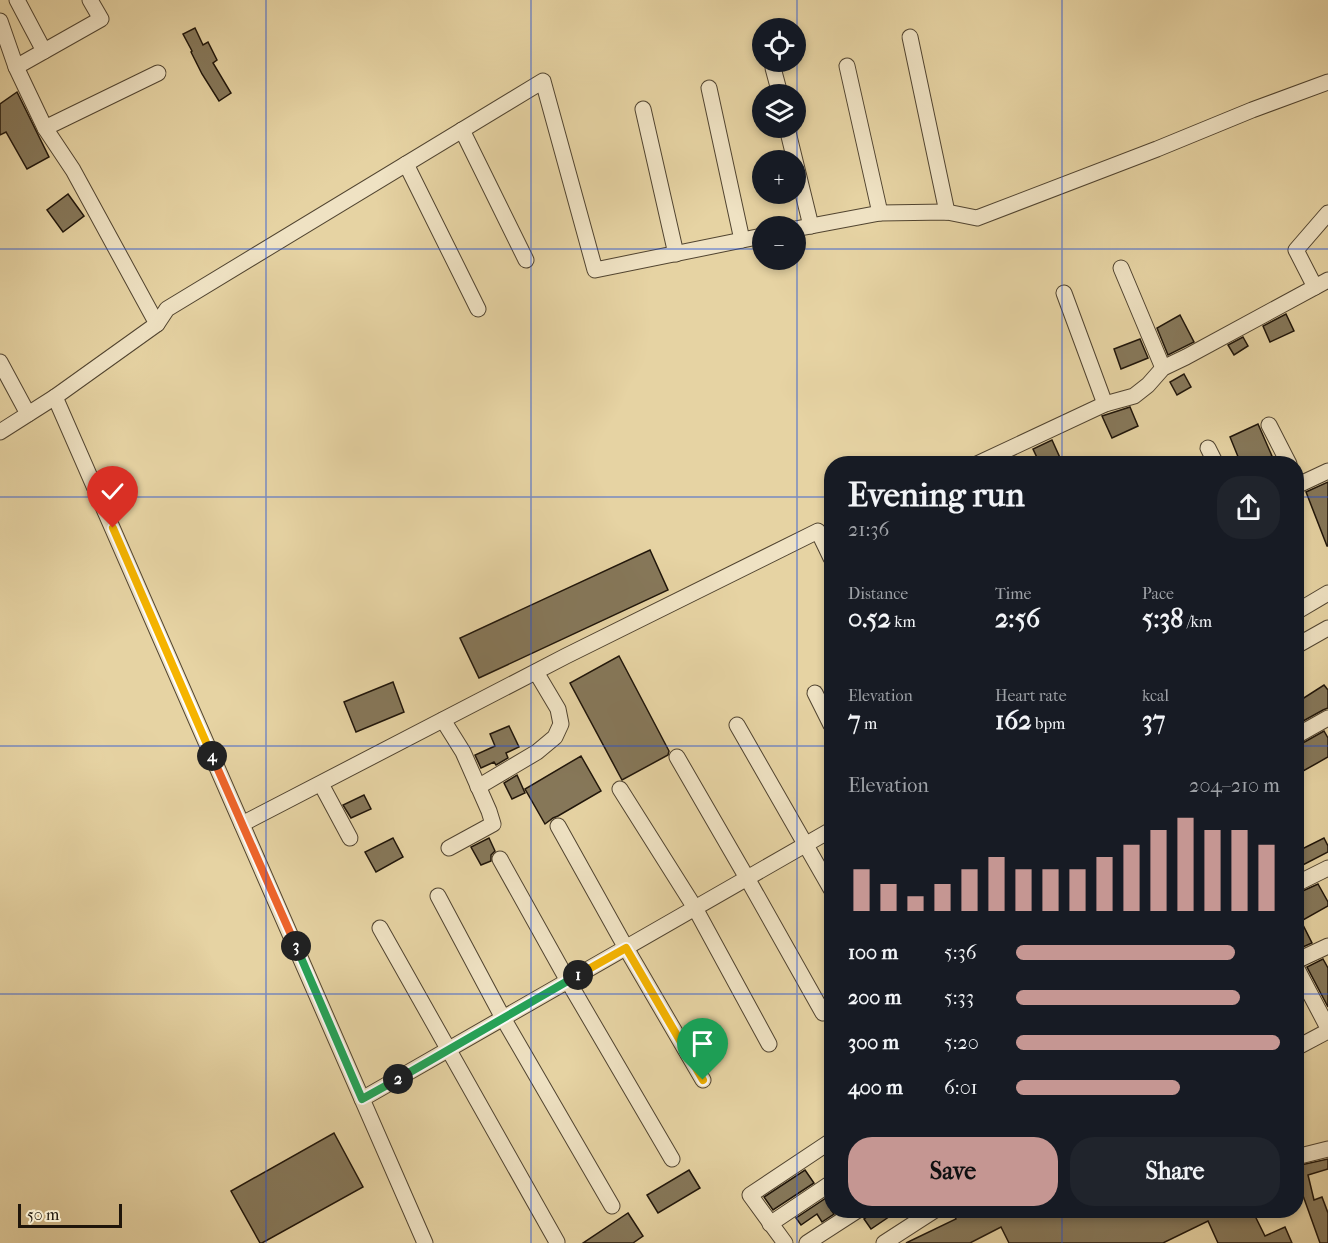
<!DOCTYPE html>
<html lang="en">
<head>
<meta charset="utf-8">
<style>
	body { margin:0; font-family:"IM FELL French Canon",serif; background:#20242c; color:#f1f3f6; height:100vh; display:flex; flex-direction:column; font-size:22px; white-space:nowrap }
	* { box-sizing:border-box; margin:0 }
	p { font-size:20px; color:#9ea1a6 }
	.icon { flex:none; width:33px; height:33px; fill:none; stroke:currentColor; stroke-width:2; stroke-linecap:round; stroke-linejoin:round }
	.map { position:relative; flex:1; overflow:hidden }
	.sheet { position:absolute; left:824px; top:456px; width:480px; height:762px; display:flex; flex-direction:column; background:#171b24; border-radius:24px; box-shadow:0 3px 9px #0003 }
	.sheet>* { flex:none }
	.buttons { position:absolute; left:752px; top:18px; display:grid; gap:12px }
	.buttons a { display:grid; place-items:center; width:54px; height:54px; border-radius:50%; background:#171b24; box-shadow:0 3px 9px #0003; font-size:30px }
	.scale { position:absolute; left:18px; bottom:15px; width:104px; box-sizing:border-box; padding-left:6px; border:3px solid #1f150a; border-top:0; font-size:16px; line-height:21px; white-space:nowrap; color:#1f150a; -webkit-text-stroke:4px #efe2c3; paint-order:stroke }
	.pin { position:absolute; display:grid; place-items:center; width:51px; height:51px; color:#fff; margin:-62px -26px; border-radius:50% 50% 50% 0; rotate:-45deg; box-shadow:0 0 6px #0007 }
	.pin .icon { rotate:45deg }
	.km { position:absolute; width:30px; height:30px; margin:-15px; border-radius:50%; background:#222; color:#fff; font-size:16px; line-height:30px; text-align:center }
	.round { display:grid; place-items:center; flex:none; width:63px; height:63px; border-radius:24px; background:#20242c }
	.head { display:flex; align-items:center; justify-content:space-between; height:102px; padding:0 24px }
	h1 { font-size:33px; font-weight:700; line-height:45px }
	.metrics { display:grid; grid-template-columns:repeat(3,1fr); gap:9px; height:102px; padding:6px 24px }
	.metrics div { display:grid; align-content:center }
	.metrics b { font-size:26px; font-weight:700 }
	.metrics small { font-size:16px; font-weight:400 }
	.metrics p { font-size:16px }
	.chart { height:168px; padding:12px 24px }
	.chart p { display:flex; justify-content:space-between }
	.chart svg { width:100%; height:108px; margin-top:6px; stroke:#c59692; stroke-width:6 }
	.button { display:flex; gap:12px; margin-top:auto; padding:12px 24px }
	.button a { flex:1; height:69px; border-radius:24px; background:#c59692; color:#111; font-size:24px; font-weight:700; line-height:69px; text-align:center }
	.button a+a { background:#20242c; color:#f1f3f6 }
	ul { padding:0 24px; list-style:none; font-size:20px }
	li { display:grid; grid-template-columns:96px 72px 1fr; align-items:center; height:45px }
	li i { height:15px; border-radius:8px; background:#c59692 }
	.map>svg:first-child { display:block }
	.building { fill:#86785a; stroke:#1f150a; stroke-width:1.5 }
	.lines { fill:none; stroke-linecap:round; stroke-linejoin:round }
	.minor-casing { stroke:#514430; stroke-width:17 }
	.minor { stroke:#efe2c3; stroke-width:15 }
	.split-1-casing { stroke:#fff; stroke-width:12 }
	.split-2-casing { stroke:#fff; stroke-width:12 }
	.split-3-casing { stroke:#fff; stroke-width:12 }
	.split-4-casing { stroke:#fff; stroke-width:12 }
	.split-5-casing { stroke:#fff; stroke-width:12 }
	.split-1 { stroke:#f5b400; stroke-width:8 }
	.split-2 { stroke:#22a559; stroke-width:8 }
	.split-3 { stroke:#22a559; stroke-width:8 }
	.split-4 { stroke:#f0652b; stroke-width:8 }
	.split-5 { stroke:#f5b400; stroke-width:8 }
	.grid { fill:none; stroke:#1d4ed8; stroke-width:1.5; stroke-opacity:0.55 }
</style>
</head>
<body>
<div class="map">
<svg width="1328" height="1243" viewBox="0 0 1328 1243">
	<rect width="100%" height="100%" fill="#e6d3a3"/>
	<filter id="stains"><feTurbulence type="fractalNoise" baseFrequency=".00333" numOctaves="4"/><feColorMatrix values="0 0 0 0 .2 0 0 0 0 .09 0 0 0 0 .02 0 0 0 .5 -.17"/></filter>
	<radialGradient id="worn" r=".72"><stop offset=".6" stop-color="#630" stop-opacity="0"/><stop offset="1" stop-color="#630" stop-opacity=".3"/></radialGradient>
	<!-- building -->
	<g class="building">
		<path d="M195,28L203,45L208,42L217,60L213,63L231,93L219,101L202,74L191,52L192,51L183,34Z"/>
		<path d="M17,92L49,157L27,169L6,132L0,135V104Z"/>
		<path d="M68,194L84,216L63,232L47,210Z"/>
		<path d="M1286,314L1294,331L1270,342L1263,326Z"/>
		<path d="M1180,315L1194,342L1168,355L1157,328Z"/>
		<path d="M1243,337L1248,346L1234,355L1228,345Z"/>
		<path d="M1140,339L1148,358L1121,369L1114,349Z"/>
		<path d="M1184,374L1191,387L1177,395L1170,382Z"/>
		<path d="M1130,407L1138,426L1112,438L1102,416Z"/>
		<path d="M1258,424L1272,456L1253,464H1241L1230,437Z"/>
		<path d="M1052,440L1061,460L1053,464H1040L1033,449Z"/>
		<path d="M1328,482V546H1327L1306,492Z"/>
		<path d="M650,550L668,590L479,678L460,638Z"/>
		<path d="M619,656L669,751L668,755L622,780L570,683Z"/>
		<path d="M393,682L404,712L356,732L344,702Z"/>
		<path d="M1324,685L1328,690V708L1323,710L1296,725V703Z"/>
		<path d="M509,726L519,747L506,753L508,758L496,765L494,762L481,768L475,755L495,746L490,734Z"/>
		<path d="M1324,731L1328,738V757L1296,775V746L1301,744Z"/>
		<path d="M581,756L601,791L558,816L553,818L545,824L525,789Z"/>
		<path d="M517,775L525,793L512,799L504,783Z"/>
		<path d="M364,795L371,809L351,818L343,805Z"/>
		<path d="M393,838L403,857L376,872L365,852Z"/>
		<path d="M489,838L495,851L491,855V861L481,865L471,847Z"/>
		<path d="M1324,838L1328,846V852L1299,867L1296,860V852Z"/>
		<path d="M1318,884L1328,902V906L1301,921L1312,943L1296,950V894Z"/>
		<path d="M1323,959L1328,968V1007L1307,967Z"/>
		<path d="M334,1133L363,1187L262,1243H260L231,1191Z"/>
		<path d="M1328,1159V1169L1308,1175L1314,1200L1322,1197L1328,1213V1243H1320L1301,1190L1296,1191V1166Z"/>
		<path d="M689,1170L700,1188L658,1213L647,1195Z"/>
		<path d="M805,1170L814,1183L773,1210L764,1197Z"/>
		<path d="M826,1198L831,1205V1210L834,1214L822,1222L817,1214L801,1225L796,1218Z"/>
		<path d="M877,1210H899L871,1229L864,1219Z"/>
		<path d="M952,1210H1093L1095,1215L1104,1210H1252L1265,1236L1285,1227L1292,1243H1218L1208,1221L1163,1243H1009L1001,1227L970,1243H906L956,1219Z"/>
		<path d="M628,1213L643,1236L633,1243H583Z"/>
	</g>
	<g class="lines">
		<defs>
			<g id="minor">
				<path d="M17,0L44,51"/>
				<path d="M0,21L16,67L45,128L73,170L157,324"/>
				<path d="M910,37L947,212"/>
				<path d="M847,66L880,213"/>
				<path d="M16,67L101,19L90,0"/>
				<path d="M773,68L780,94"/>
				<path d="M709,88L742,240"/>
				<path d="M643,109L676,254"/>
				<path d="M45,128L158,73"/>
				<path d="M787,128L811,226"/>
				<path d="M462,130L526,260"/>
				<path d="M406,164L478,309"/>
				<path d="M795,229L880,213L947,212L977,218L1157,149L1252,110L1328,82"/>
				<path d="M1121,268L1163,368"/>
				<path d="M1315,287L1296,250L1328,213"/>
				<path d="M1064,293L1105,404"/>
				<path d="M0,362L28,414"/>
				<path d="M1269,425L1289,464"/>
				<path d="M0,432L55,397"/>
				<path d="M1208,448L1216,464"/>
				<path d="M977,464L1105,404L1134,396L1148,385L1163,368L1186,357L1328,280"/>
				<path d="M1296,486L1328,471"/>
				<path d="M1296,612L1328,593"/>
				<path d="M1296,646L1328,628"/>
				<path d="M815,693L831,725"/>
				<path d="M443,720L463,752L489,811L493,824L449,848"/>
				<path d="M737,725L831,889"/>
				<path d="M1296,736L1328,718"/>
				<path d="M677,757L747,878L823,1013"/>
				<path d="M321,784L350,838"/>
				<path d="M478,787L537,752L555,737L561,724L558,709L536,672"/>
				<path d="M620,789L695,908L769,1044"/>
				<path d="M242,824L566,656L818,531L831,558"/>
				<path d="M558,826L626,948L703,1080"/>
				<path d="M500,859L568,981L672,1159"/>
				<path d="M1296,884L1328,868"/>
				<path d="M438,896L503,1018L612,1206"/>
				<path d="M380,928L557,1242"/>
				<path d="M1296,961L1328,946"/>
				<path d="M1296,967L1328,1028"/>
				<path d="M1296,1048L1328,1031"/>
				<path d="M362,1099L831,830"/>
				<path d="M1296,1157L1328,1149"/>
				<path d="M770,1224L831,1183"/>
				<path d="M425,1243L55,397L157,324L167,309L543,81L595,270L762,236"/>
				<path d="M785,1243L750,1195L831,1141"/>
				<path d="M807,1243L858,1210"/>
				<path d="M884,1243L935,1210"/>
			</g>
		</defs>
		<!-- minor casing -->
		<use href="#minor" class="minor-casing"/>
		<!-- minor -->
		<use href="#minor" class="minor"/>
	</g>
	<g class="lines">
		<defs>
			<path id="split-1" d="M578,975L626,948L703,1080"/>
			<path id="split-2" d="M398,1079L578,975"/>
			<path id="split-3" d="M296,946L362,1099L398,1079"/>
			<path id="split-4" d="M212,756L296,946"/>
			<path id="split-5" d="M113,528L212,756"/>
		</defs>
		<!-- split-1 casing -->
		<use href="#split-1" class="split-1-casing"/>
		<!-- split-2 casing -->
		<use href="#split-2" class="split-2-casing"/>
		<!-- split-3 casing -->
		<use href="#split-3" class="split-3-casing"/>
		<!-- split-4 casing -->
		<use href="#split-4" class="split-4-casing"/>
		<!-- split-5 casing -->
		<use href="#split-5" class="split-5-casing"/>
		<!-- split-1 -->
		<use href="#split-1" class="split-1"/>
		<!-- split-2 -->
		<use href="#split-2" class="split-2"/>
		<!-- split-3 -->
		<use href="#split-3" class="split-3"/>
		<!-- split-4 -->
		<use href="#split-4" class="split-4"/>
		<!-- split-5 -->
		<use href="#split-5" class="split-5"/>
	</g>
	<!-- grid -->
	<path class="grid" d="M266,0V1243M531,0V1243M797,0V1243M1062,0V464M0,249H762M795,249H1328M0,497H831M1296,497H1328M0,746H831M1296,746H1328M0,994H831M1296,994H1328M1062,1210V1243"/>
	<rect width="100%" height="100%" filter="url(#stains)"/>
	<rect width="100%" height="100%" fill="url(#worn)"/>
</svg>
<div class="buttons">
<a><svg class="icon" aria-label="locate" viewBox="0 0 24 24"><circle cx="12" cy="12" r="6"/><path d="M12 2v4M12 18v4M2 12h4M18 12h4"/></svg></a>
<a><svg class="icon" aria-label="layers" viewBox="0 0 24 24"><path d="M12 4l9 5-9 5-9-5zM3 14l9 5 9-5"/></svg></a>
<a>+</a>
<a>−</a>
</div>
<div class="scale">50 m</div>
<div class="pin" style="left:703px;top:1080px;background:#1e9e55"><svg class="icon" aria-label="arrive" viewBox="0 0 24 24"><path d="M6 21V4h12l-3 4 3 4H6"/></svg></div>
<div class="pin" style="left:113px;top:528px;background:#d93025"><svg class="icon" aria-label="check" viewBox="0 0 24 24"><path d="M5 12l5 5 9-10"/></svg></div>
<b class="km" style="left:578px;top:975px">1</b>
<b class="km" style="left:398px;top:1079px">2</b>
<b class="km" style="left:296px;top:946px">3</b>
<b class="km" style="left:212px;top:756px">4</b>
<section class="sheet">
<div class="head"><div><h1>Evening run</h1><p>21:36</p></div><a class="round"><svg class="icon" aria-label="share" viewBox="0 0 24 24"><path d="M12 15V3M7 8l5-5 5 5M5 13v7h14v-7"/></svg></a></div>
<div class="metrics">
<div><p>Distance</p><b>0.52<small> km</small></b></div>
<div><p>Time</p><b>2:56</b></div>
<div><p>Pace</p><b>5:38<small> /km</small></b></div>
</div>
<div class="metrics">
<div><p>Elevation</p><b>7<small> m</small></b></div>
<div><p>Heart rate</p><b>162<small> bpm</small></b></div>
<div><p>kcal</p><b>37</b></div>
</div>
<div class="chart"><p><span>Elevation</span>204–210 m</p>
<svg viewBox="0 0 160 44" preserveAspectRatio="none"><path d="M5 44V27M15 44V33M25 44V38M35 44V33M45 44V27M55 44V22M65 44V27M75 44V27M85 44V27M95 44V22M105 44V17M115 44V11M125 44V6M135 44V11M145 44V11M155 44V17"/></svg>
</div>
<ul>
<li><b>100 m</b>5:36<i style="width:83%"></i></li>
<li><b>200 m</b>5:33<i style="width:85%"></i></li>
<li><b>300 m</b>5:20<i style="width:100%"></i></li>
<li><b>400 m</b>6:01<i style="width:62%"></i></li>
</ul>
<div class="button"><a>Save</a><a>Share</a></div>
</section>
</div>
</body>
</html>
